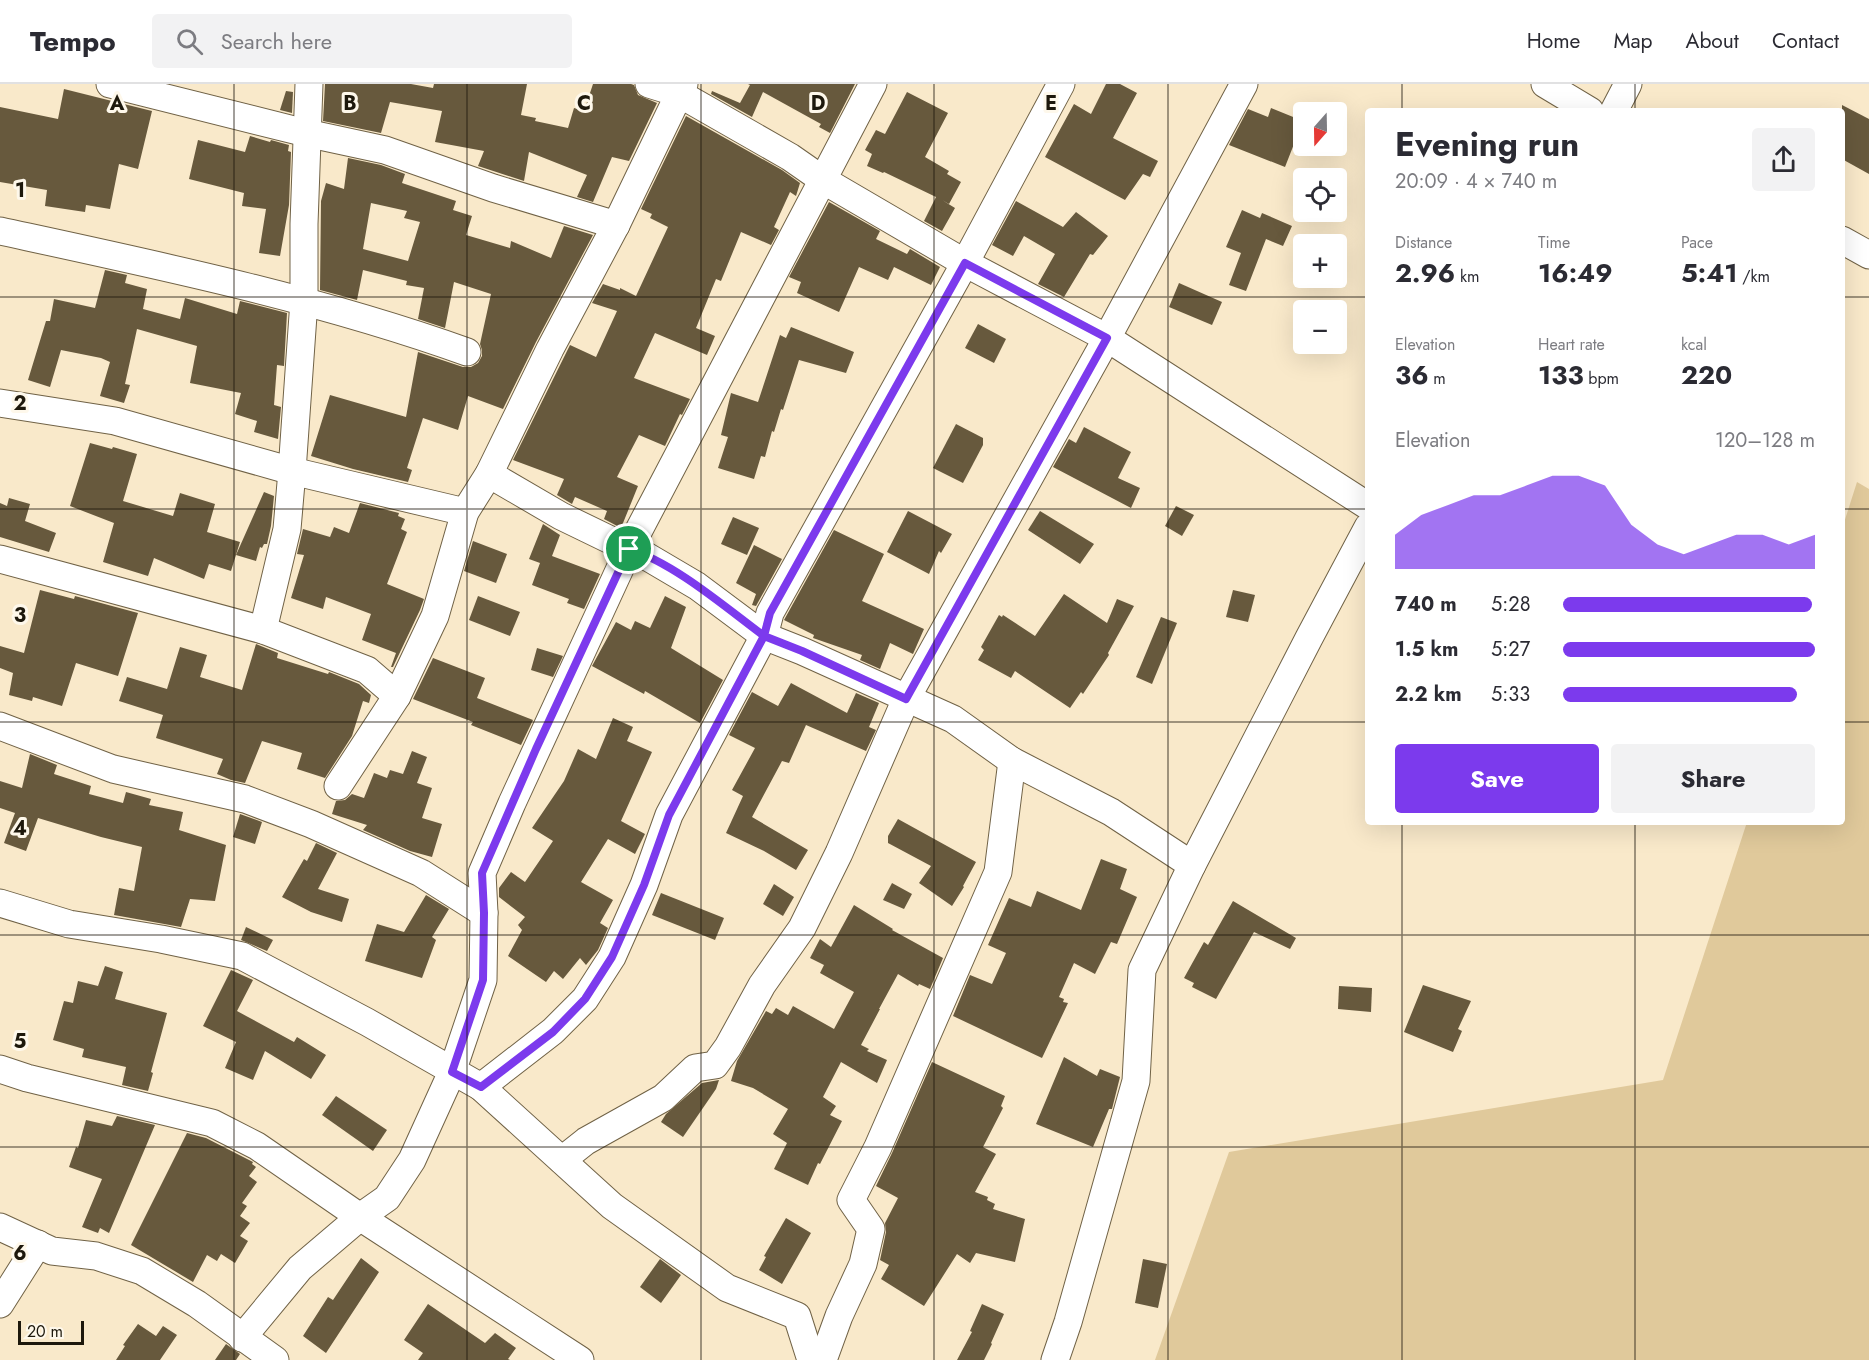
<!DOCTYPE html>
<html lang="en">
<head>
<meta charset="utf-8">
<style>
	body { margin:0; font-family:Jost,sans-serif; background:#f2f2f3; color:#2b2b33; height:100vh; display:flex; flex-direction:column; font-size:22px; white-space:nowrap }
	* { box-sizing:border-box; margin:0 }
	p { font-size:20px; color:#7c7c81 }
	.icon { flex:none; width:33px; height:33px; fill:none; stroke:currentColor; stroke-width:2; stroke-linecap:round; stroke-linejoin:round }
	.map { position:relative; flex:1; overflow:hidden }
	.sheet { position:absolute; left:1365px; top:24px; width:480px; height:717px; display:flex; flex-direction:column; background:#fff; border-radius:6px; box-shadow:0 6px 24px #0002 }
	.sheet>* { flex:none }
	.needle { width:39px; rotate:200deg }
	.buttons { position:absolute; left:1293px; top:18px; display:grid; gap:12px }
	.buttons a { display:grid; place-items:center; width:54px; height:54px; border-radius:6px; background:#fff; box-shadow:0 6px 24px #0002; font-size:30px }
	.scale { position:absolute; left:18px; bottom:15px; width:66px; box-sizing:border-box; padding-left:6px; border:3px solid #1d180c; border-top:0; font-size:16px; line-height:21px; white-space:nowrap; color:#1d180c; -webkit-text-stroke:4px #fef8eb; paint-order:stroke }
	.pin { position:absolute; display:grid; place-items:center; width:51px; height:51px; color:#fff; margin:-26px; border:3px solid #fff; border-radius:50%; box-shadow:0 2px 6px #0007 }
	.round { display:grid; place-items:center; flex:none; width:63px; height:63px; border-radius:6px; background:#f2f2f3 }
	.headline { display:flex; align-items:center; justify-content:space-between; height:102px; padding:0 30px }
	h1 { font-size:33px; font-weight:700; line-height:45px }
	.metrics { display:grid; grid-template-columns:repeat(3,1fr); gap:9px; height:102px; padding:6px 30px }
	.metrics div { display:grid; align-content:center }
	.metrics b { font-size:26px; font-weight:700 }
	.metrics small { font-size:16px; font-weight:400 }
	.metrics p { font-size:16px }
	.chart { height:168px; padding:12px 30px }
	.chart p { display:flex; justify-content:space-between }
	.chart svg { width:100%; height:108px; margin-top:6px; fill:#7c3aed; opacity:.7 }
	.action { display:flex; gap:12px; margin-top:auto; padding:12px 30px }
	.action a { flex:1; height:69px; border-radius:6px; background:#7c3aed; color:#fff; font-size:24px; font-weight:700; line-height:69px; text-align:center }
	.action a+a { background:#f2f2f3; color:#2b2b33 }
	ul { padding:0 30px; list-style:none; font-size:20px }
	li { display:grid; grid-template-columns:96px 72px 1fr; align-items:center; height:45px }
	li i { height:15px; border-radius:8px; background:#7c3aed }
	header { display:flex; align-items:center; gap:36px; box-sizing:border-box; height:84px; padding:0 30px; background:#fff; border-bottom:2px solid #e1e1e2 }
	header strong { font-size:28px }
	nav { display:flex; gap:33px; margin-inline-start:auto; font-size:21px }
	.search { width:420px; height:54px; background:#f2f2f3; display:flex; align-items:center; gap:15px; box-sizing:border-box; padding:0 21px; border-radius:6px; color:#7c7c81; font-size:22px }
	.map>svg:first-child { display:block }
	.green { fill:#e0c99b }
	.building { fill:#67593d; fill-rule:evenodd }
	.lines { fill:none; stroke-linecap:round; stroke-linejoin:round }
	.street-casing { stroke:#706246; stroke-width:29 }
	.street { stroke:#fff; stroke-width:27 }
	.route-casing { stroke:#fff; stroke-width:12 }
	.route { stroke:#7c3aed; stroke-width:8 }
	.grid { fill:none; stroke:#1d180c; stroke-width:1.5; stroke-opacity:0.55 }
	.grid-label { font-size:20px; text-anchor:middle; font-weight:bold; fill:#1d180c; stroke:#fef8eb; stroke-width:6; stroke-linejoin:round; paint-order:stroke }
</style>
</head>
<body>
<header>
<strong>Tempo</strong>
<div class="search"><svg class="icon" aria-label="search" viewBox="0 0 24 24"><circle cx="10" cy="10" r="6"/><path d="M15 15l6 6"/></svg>Search here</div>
<nav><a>Home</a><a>Map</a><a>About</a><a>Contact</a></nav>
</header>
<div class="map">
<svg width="1869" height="1276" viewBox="0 0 1869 1276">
	<rect width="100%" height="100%" fill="#f9e9ca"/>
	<!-- green -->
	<path class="green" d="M1857,398L1869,405V1276H1155L1229,1068L1663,996L1747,738H1842V445Z"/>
	<!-- building -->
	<g class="building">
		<path d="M325,0H411L433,4L434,0H527L521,31L536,34L535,37L568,44L574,24L584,27L593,0H631L634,1L638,11L657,19L629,77L612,73L593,118L577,113L587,91L529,68L524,97L478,82L484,67L435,58L442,27L390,18L381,49L323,37Z"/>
		<path d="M748,0H855L830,49L819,43L821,40L763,8L752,33L711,10L712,7L740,19L750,1Z"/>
		<path d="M1106,0H1120L1137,9L1113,54L1158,77L1150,93L1143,90L1125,116L1045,73L1074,20L1091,30Z"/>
		<path d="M64,5L152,27L138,85L119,80L110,125L86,121L85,128L45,122L47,106L0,98V23L58,35Z"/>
		<path d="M286,7L293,8L292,29L280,26Z"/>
		<path d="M907,8L948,29L925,73L949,87L947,90L961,98L949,120L942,116L955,124L942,147L924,137L936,113L884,88L883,89L867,82L872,70L865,66L876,46L885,50Z"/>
		<path d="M1842,21L1869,35V90L1842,75Z"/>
		<path d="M1271,24L1303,37L1285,83L1229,61L1248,25L1268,33Z"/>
		<path d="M686,32L782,86L800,99L796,112L790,108L774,143L779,146L771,161L741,148L721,197L716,195L696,244L715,252L707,271L655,249L634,294L690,315L682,331L680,330L665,362L639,351L617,393L638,402L621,444L604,435L607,427L575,413L572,420L557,411L564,395L513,376L570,261L596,273L617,227L592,219L603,200L620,206V204L636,212L668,143L650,134L652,130L641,125Z"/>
		<path d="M250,52L270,58L271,56L289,61L288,67L291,68L289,121L280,172L259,169L266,125L242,122L244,109L189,95L198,56L245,68Z"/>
		<path d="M348,74L381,81L405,90L402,99L456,117L453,126L472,132L466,151L510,164L511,157L551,174L564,142L593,151L536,258L503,325L468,312L458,346L423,334L407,384L412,386L408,398L353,385L311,372L330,311L406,333L418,268L463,283H471L478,279L482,272V266L480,260L491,210L454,198L445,244L418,235L424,204L406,201L407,197L363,186L357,216L320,206L321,117L326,99L344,105ZM371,119L407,127L404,134L420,138L408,177L363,165Z"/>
		<path d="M1016,117L1063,143L1076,128L1108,152L1093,171L1090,170L1064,213L1038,200L1055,170L1024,152L1013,172L992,161Z"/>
		<path d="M829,118L880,147L876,155L907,170L910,165L940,183L931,201L894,183L888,196L859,183L839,228L797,209L801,198L789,193Z"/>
		<path d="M1242,126L1260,134L1262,129L1292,142L1283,162L1266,155L1246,207L1229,201L1241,169L1226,163Z"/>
		<path d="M105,186L127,191L125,199L147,205L143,225L180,235L185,214L237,230L240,217L287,229L284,282L277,281L274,321L281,323L278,355L254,348L257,337L235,330L241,309L190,299L197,262L137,245L125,300L130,301L124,319L100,312L110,278L101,274L61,266L50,303L28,296L46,237H50L54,215L95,224Z"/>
		<path d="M1179,199L1222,218L1212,241L1169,223Z"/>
		<path d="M978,240L1006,255L994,279L965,264Z"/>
		<path d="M791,243L854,268L846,289L799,276L783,326L781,325L774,348L772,347L765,373L761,372L754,395L718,384L728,353L721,351L731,309L758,318L780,251L786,254Z"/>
		<path d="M956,340L983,354V361L963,399L933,384Z"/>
		<path d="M1084,343L1131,368L1118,394L1140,404L1131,424L1053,383L1069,355L1076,359Z"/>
		<path d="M90,359L112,365L113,363L137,370L123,417L173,432L180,409L215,420L207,448L240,458L231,487L209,480L204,495L154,474L148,492L103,478L114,439L70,422Z"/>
		<path d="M264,408L274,412L271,442L267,460H264L262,464L260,463L256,477L236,471Z"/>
		<path d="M9,414L30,420L25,437L56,449L49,468L0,453V419L7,422Z"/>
		<path d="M360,419L399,429L398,432L405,435L401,445L407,448L387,500L424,515L420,526L393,583H391L396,569L362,556L371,530L326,513L323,525L291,514L304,471L297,470L303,445L330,453L334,443L349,449Z"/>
		<path d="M1176,422L1194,431L1182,452L1165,442Z"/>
		<path d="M908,427L952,450L941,469L939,467L929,490L887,468Z"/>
		<path d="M1040,427L1094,460L1080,480L1028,446Z"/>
		<path d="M733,433L759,444L747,471L721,460Z"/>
		<path d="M543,440L560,451L552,472L600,490L584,525L567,519L569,515L532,501L540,479L529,475Z"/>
		<path d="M834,446L884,470L862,517L924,545L913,570L890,559L880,585L860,576L862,571L813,554L814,551L784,536Z"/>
		<path d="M473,457L507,470L496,499L464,487Z"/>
		<path d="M754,461L782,475L756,522L752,521L756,510L736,499Z"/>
		<path d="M40,506L74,515L75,512L138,529L118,592L76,579L62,622L33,613L32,617L9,611L13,589L0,584V562L24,569Z"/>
		<path d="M1233,506L1255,511L1248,538L1226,533Z"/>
		<path d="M1064,510L1107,539L1117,515L1134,522L1108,569L1109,571L1083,610L1081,608L1070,624L1015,587L1011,594L978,576L984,566L981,563L999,531L1002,533L1003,531L1035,552Z"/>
		<path d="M478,512L520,528L510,552L469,536Z"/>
		<path d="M665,512L686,523L671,564L723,596L700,639L645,607L644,610L592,582L616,538L631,546L635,537L650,544Z"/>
		<path d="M1161,533L1177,539L1152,600L1136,593Z"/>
		<path d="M256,560L278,569L277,574L328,590L329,588L359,600L371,611L369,619L363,617L352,652L325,694L297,685L302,669L262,657L245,699L231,696L217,690L223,675L156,654L163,631L119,617L127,593L167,605L180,563L207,571L200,593L242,606Z"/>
		<path d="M537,564L563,572L553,593L531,586Z"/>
		<path d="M433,574L485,594L477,614L533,636L521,661L471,641L473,638L413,615Z"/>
		<path d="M791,599L847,629L856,609L879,619L869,643L876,646L866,667L806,641L789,679L782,677L752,733L808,766L796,786L764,767L726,749L743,712L732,706L755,664L729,651L752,608L778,622Z"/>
		<path d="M613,634L633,643L627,657L652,668L621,737L645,750L635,770L608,755L581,798L613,816L600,839L608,844L598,866L586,881L580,874L563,895L554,887L546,898L508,872L522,846L518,841L525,833L499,813V804L511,788L525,798L553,757L532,744L564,697L578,665L596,675Z"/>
		<path d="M412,667L427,673L417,699L432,704L422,734L442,740L432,773L410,767L363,746L367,741L332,730L336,717L345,716L352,710L364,714L374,689L387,694L390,686L403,690Z"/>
		<path d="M30,670L57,681L54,690L91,702L89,710L123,719L126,708L151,715L149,721L183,728L179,746L226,761L215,817L190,815L181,843L114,831L119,804L134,807L142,763L101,753L38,734L26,767L4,759L15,729L0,724V697L22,704Z"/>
		<path d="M240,730L262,738L255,760L233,753Z"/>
		<path d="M898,735L976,778L963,802L964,803L952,822L919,799L931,782L888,759V752Z"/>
		<path d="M316,759L337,769L318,805L349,815L342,838L311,828L282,813L304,775L307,777Z"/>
		<path d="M1101,775L1127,785L1120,805L1137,813L1117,860L1111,858L1095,890L1074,879L1059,913L1064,915L1063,918L1068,919L1042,974L953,932L970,891L992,900L1006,869L988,861L1009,814L1031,823L1037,807L1081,826Z"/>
		<path d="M892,799L912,810L904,825L883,816Z"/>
		<path d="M774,800L794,813L783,832L763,820Z"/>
		<path d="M661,809L724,834L715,856L652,831Z"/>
		<path d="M426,811L449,825L432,853L436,856L422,894L365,877L377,840L404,848Z"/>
		<path d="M1233,817L1296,854L1290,865L1254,848L1216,915L1192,903L1194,899L1184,894L1204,858L1208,861Z"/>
		<path d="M854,821L893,845L892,846L943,874L930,905L919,900L918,902L898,890L879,925H880L861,961L869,965L867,967L887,976L877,999L841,978L823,1013L836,1022L830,1031L842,1037L820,1080L818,1079L808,1101L774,1085L787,1059L773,1050L788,1025L753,1004L731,997L737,977L766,927L772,930L776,924L788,931L793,922L834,945L854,908L820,889L824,881L810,874L820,855L831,863Z"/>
		<path d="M246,843L273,856L267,867L241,856Z"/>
		<path d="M105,882L123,888L115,915L167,929L151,988L153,989L148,1007L122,1001L126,983L82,973L84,965L53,956L64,917L73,919L78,897L98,902Z"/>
		<path d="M231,886L253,896L237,927L294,958L297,953L326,971L311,995L265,967L253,996L225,984L236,958L203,942Z"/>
		<path d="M1423,901L1471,917L1458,945L1462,947L1453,968L1404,948Z"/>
		<path d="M1339,902L1372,904L1371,928L1338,925Z"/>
		<path d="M1064,973L1097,992L1100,985L1120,993L1112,1025H1109L1093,1063L1036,1040Z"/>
		<path d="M932,978L1005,1012L1001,1022L1003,1024L983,1063L996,1070L975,1108L988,1113L987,1116L995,1120L993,1125L1025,1135L1015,1178L976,1169L970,1179L957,1170L924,1222L881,1195L889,1181L880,1176L886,1148L885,1139L898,1114L876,1102L892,1069Z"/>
		<path d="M719,996L716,1005L683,1053L661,1038L666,1030L702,999Z"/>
		<path d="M336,1012L387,1046L373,1067L322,1031Z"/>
		<path d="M117,1032L155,1041L109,1149L100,1144L98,1149L82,1143L102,1095L69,1083L76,1063L78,1064L86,1036L112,1042Z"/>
		<path d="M187,1049L206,1054L253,1078L252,1080L256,1083L249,1092L257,1098L242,1119L247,1122L240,1132L250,1139L240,1152L248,1157L235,1179L221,1170L217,1177L207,1171L193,1198L131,1161Z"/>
		<path d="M786,1134L811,1149L782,1200L759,1186L766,1173L764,1172Z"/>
		<path d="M361,1174L379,1188L326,1269L303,1252L328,1213L333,1216Z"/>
		<path d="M660,1175L681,1191L661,1219L640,1203Z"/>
		<path d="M1143,1175L1167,1180L1158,1224L1135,1219Z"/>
		<path d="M428,1220L485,1259L495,1249L516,1264L508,1275L510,1276H418L423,1269L404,1256Z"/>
		<path d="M982,1220L1004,1230L991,1259L992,1260L984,1276H957L972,1248L970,1247Z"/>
		<path d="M138,1240L156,1252L163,1242L177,1251L160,1276H116L125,1262L123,1261Z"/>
		<path d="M226,1260L240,1270L236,1276H215Z"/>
	</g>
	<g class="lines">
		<defs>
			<g id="street">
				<path d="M110,0L306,49L385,66L493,104L616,141"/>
				<path d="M649,0L678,9L790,73L823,96L965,179L1107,254L1368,422"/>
				<path d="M1545,0L1590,27"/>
				<path d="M1614,27L1628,0"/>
				<path d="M0,147C157,181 316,214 467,268"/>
				<path d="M1842,156L1869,171"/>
				<path d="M0,319L115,337L292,387L465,428"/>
				<path d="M489,390L561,432L629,465L641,469L697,502L764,552L802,567L953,635L1012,677L1111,728L1192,781"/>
				<path d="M0,475L263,546L367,586L397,612"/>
				<path d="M263,546L287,445L292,387L304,217V140L309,0"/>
				<path d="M0,642L113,685L245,715L311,740L421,789L484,829"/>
				<path d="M338,702L397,612L435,532L465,428L489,390L550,265L616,141L684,0"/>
				<path d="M0,819L69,840L161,855L242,872L367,938L481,1003L612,1122L727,1204L797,1232L811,1276"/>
				<path d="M0,985L27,994L212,1039L257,1062L360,1133L580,1276"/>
				<path d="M481,1003L553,947L585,915L612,873L644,801L669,731L764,552L770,529L965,179L1061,0"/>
				<path d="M562,1076L586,1057L663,1014L695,984L715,981L728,963L762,901L802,844L839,769L906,615L1107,254L1244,0"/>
				<path d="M0,1143L52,1167L96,1172L142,1187L197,1220L275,1276"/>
				<path d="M0,1220L38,1160"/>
				<path d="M242,1254L300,1184L360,1133L387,1114L412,1076L452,988L483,896L484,829L482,789L512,719L629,465L873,0"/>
				<path d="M823,1276L839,1232L863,1180L871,1145L851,1116L878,1063L998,788L1012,677"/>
				<path d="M1055,1276L1068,1238L1136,997L1142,886L1192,781L1309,554L1368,443"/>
			</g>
		</defs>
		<!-- street casing -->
		<use href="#street" class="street-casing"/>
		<!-- street -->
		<use href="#street" class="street"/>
	</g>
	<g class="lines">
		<defs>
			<path id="route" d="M629,465L536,665L482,789L484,829L483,896L452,988L481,1003L553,948L585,915L612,873L644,801L669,731L764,552L802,567L906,615L1107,254L965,179L770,529L764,552C725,523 674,479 629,465"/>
		</defs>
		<!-- route casing -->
		<use href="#route" class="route-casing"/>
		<!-- route -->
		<use href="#route" class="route"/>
	</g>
	<!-- grid -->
	<path class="grid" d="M234,0V1276M467,0V1276M701,0V1276M934,0V1276M1168,0V1276M1402,0V27M1635,0V27M0,213H1368M1842,213H1869M0,425H1368M1842,425H1869M0,638H1368M1842,638H1869M1402,738V1276M1635,738V1276M0,851H1869M0,1063H1869"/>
	<g class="grid-label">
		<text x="117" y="26">A</text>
		<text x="350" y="26">B</text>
		<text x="584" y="26">C</text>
		<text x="818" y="26">D</text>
		<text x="1051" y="26">E</text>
		<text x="20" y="113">1</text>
		<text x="20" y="326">2</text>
		<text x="20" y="538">3</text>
		<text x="20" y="751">4</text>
		<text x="20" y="964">5</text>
		<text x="20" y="1176">6</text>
	</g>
</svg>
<div class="buttons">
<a><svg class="needle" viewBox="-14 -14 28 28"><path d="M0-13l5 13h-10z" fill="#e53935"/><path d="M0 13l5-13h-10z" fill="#7c7c81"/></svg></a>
<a><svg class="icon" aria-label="locate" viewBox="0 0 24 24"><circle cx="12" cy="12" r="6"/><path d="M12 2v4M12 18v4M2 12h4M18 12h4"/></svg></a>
<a>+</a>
<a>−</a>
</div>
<div class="scale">20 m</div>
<div class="pin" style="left:629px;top:465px;background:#1e9e55"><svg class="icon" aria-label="arrive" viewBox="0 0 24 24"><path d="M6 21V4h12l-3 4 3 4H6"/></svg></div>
<section class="sheet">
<div class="headline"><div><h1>Evening run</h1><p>20:09 · 4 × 740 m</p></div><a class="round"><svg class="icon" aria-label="share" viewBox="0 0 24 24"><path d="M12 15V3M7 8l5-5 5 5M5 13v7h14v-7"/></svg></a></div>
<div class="metrics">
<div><p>Distance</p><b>2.96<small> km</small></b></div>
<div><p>Time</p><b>16:49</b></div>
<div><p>Pace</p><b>5:41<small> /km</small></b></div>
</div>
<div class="metrics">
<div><p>Elevation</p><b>36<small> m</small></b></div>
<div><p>Heart rate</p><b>133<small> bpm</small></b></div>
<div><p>kcal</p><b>220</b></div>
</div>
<div class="chart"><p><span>Elevation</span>120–128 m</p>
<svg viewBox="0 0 160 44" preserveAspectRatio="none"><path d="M0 44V30L10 22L20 18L30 14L40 14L50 10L60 6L70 6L80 10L90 26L100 34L110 38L120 34L130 30L140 30L150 34L160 30V44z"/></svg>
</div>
<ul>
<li><b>740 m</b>5:28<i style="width:99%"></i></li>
<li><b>1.5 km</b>5:27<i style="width:100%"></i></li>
<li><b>2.2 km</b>5:33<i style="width:93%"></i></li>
</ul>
<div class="action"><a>Save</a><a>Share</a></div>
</section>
</div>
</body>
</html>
